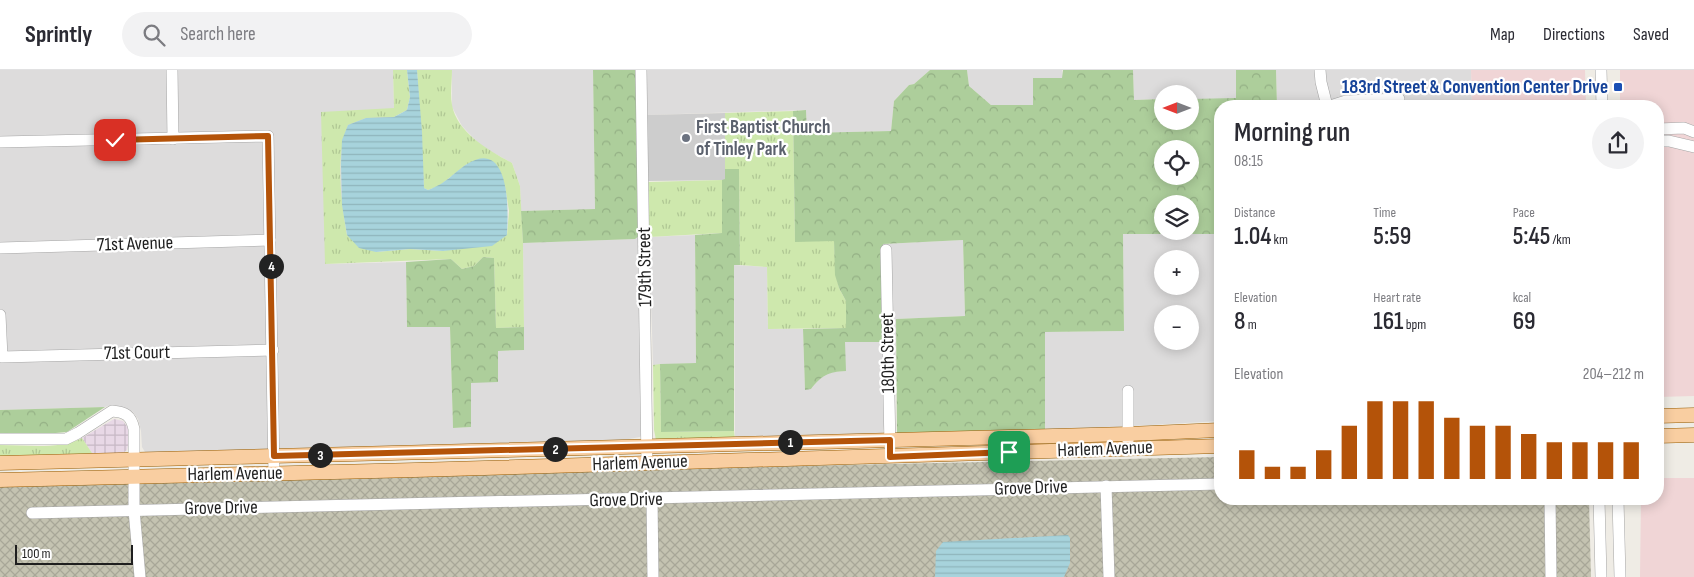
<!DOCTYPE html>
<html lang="en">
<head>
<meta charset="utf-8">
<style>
	body { margin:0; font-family:"Sofia Sans Condensed",sans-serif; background:#f2f2f3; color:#2b2b33; height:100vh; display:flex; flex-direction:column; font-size:19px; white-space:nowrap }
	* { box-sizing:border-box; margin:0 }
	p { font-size:16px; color:#7c7c81 }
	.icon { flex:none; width:28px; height:28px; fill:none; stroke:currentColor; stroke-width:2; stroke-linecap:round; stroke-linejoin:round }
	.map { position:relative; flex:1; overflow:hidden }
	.sheet { position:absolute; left:1214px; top:30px; width:450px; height:405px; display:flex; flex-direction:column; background:#fff; border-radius:20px; box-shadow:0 2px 12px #0003 }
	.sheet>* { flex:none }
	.needle { width:32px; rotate:270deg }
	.fabs { position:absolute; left:1154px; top:15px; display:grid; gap:10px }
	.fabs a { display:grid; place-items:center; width:45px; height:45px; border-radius:50%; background:#fff; box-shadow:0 2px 12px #0003; font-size:25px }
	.scale { position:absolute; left:15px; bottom:12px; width:118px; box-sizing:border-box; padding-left:5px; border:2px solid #1f1f1f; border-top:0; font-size:14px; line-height:18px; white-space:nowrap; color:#1f1f1f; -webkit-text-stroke:4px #fff; paint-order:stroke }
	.pin { position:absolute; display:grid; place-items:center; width:42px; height:42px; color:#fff; margin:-21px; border-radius:10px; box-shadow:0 2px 8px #0006 }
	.km { position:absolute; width:25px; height:25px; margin:-12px; border-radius:50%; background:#222; color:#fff; font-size:14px; line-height:25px; text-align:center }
	.round { display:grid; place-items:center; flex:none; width:52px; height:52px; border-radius:26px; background:#f2f2f3 }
	.overview { display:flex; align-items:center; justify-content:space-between; height:85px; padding:0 20px }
	h1 { font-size:28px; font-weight:600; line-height:38px }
	.metrics { display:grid; grid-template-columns:repeat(3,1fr); gap:8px; height:85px; padding:5px 20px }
	.metrics div { display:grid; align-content:center }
	.metrics b { font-size:25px; font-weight:600 }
	.metrics small { font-size:14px; font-weight:400 }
	.metrics p { font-size:14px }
	.chart { height:140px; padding:10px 20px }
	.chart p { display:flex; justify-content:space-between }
	.chart svg { width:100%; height:90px; margin-top:5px; stroke:#b45309; stroke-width:6 }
	header { display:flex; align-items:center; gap:30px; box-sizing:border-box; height:70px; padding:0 25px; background:#fff; border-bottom:1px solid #e1e1e2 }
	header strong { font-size:24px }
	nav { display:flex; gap:28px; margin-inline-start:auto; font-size:18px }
	.search { width:350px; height:45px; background:#f2f2f3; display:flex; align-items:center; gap:12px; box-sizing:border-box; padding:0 18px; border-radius:28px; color:#7c7c81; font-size:19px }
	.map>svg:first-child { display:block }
	.residential { fill:#dddcdc; fill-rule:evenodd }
	.commercial { fill:#f0d5d6 }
	.industrial { fill:url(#industrial-grid) }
	.religious { fill:#cdcdcd }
	.construction { fill:url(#construction-cross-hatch) }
	.grass { fill:url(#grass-tufts) }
	.forest { fill:url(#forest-crowns); fill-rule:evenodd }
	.water { fill:url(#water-rules) }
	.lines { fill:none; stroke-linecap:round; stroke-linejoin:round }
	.minor-casing { stroke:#a6a6a6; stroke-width:12 }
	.major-casing { stroke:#965d04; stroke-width:15 }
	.minor { stroke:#fff; stroke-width:11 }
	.major { stroke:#f9cea1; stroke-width:14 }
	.route-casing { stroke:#fff; stroke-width:10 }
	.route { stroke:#b45309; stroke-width:6 }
	.transit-dot { fill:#1a4fb4; stroke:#fff; stroke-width:2 }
	.worship-dot { fill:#6b7280; stroke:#fff; stroke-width:2 }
	.labels { text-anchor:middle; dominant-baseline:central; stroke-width:4.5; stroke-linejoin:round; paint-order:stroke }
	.transit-label { font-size:19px; font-weight:bold; fill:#164399; stroke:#fff; text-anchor:end }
	.worship-label { font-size:19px; font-weight:bold; fill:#5b616d; stroke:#fff; text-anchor:start }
	.street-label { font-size:19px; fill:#1f1f1f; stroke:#fff }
</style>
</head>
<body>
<header>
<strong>Sprintly</strong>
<div class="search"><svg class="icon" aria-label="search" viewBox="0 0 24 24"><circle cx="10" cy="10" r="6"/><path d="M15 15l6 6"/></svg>Search here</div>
<nav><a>Map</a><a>Directions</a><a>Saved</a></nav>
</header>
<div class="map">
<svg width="1694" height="507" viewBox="0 0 1694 507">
	<defs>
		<pattern id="industrial-grid" width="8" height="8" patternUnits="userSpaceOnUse" patternTransform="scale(1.25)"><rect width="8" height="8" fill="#e8d8e6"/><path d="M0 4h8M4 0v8" fill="none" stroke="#c7b9c5"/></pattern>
		<pattern id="construction-cross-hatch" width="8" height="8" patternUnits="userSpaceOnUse" patternTransform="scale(1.25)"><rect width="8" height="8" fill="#c4c3b1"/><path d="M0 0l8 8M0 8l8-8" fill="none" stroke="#a8a798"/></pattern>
		<pattern id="grass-tufts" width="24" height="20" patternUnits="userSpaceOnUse" patternTransform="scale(1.25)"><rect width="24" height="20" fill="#cee8ad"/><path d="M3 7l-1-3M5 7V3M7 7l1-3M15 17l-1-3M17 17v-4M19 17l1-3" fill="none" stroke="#b0c794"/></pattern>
		<pattern id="forest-crowns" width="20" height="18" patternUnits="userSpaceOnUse" patternTransform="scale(1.25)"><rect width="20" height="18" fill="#adce9b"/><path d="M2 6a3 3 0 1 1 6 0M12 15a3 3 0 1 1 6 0" fill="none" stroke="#94b085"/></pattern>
		<pattern id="water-rules" width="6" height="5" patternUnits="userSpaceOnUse" patternTransform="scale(1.25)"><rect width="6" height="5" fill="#a7d3dc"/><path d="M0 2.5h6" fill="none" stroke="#8fb5bc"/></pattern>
	</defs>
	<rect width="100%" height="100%" fill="#efece5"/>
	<!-- residential -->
	<g class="residential">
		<path d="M0,0H393L394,38L325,194L406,192L407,257H450L453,358L471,357V313L498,281L524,280L523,173L634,169L639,166L644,361L640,367L601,374L150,384L145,382L142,377L141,361L138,349L133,342L126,338L111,335L105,337L0,340Z"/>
		<path d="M452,0H593L595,139L521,141L520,116L512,93L481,76L462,56L452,37Z"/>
		<path d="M647,0H930L914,14L909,15L894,31L891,61L807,63L806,40L647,45Z"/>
		<path d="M967,0H1062L1063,8L1034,35H991L969,16Z"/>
		<path d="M1133,0H1236V29H1190V24H1162V29L1134,30Z"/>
		<path d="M1276,0H1471L1472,36H1277Z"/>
		<path d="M1123,164H1220V351L1045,361V262L1124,261ZM1162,189H1190V216H1162ZM1162,244H1190V271H1162Z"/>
		<path d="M695,165L696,293L653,295L649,167Z"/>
		<path d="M963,170L965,246L896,249L895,356H884L883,362L879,367L735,369L734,195L767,197L768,259H803L805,319H811L820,308L832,302L845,301V272L885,271L883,174Z"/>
	</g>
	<!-- commercial -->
	<g class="commercial">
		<path d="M1471,0H1585L1586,36H1472Z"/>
		<path d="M1620,0H1694V326L1658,327V36H1620Z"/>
		<path d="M1658,408H1694V507H1640L1641,429H1658Z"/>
	</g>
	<!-- industrial -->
	<path class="industrial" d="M114,349L123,351L128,358L129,370L127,380L123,383L94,386L82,368Z"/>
	<!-- religious -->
	<path class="religious" d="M725,43V110L648,111L647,45Z"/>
	<!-- construction -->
	<path class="construction" d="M1220,387V429H1589L1591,507H0V413Z"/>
	<!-- grass -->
	<g class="grass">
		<path d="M393,0H407L410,27L407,40L394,47L366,48L348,55C335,89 341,129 347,165L376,182L410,179L443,181L507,165L509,141L505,116L467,94L439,116L428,120L424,118L417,0H452C452,11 450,24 452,35C457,63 490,81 512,93L520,116L523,173L524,257L496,258L494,188L483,187L474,196L462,199L451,189L325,194L321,42L394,38Z"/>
		<path d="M793,41L795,171H834L836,205L839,218L846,231V258L768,259L767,197L740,195L739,99H725V43Z"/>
		<path d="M722,110V163L649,167L648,112Z"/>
		<path d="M660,294L661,362L734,361L735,369L656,370L654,360L653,295Z"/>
		<path d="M82,368L94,386L0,389V375C26,375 59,380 82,368Z"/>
	</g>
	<!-- forest -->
	<g class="forest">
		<path d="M593,0H637L639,166L635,169L523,173L521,141L595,139Z"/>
		<path d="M930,0H967L969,16L991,35H1033V8H1062L1063,0H1133L1134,30L1162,29V51H1190V29L1236,28V0H1276L1277,36H1220V164H1123L1124,261L1045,262V361L897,365L896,249L965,246L963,170L883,174L885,272H845L846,301C828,302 822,305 811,319L805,320L803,259L846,258V231L839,218L835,205L834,171L795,172L793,41L806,40L807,63L891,61L894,31L909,15L914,14ZM1162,79H1190V106H1162ZM1162,134H1190V161H1162Z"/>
		<path d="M725,99H739L740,195H734V361L661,362L660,294L696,293L695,165L722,163V110L725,109Z"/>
		<path d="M483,187L494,188L496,258L524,257V280L498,281V312L471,313V357L453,358L450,257H407L406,192L451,189L462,199L474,196Z"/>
		<path d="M105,337L67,362L44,364L0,363V340Z"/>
	</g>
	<!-- water -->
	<g class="water">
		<path d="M407,0H417L422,62L424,118L428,120C447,113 452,104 467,94C510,67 509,141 507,165L492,176L443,181L410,179L376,182L359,178L347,165L342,135L341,94L342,70L348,55L366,48L394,47L407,40L410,27Z"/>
		<path d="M1068,465L1070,468V493L1064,507H935L936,481L943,472Z"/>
	</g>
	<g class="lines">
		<defs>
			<g id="minor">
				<path d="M172,0L173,69"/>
				<path d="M641,0L647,393"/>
				<path d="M1320,0L1321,12L1327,36"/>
				<path d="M1601,0L1602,36"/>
				<path d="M1330,36L1346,31L1399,29"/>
				<path d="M1658,59L1684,58L1694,62"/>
				<path d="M1658,71H1669L1694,77"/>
				<path d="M0,72L268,66L274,404"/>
				<path d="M0,178L270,170"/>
				<path d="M886,180L890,377"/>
				<path d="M0,245L2,287L273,280"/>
				<path d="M1128,321V371"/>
				<path d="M0,369H66L78,363L112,341C125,342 131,345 134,359V440L140,507"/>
				<path d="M1106,416L1109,507"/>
				<path d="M652,429L653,507"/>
				<path d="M1550,429L1551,507"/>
				<path d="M1599,429L1601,507"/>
				<path d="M1618,429L1620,507"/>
				<path d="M32,443L1220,414"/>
			</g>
			<g id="major">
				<path d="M1658,346L1694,345"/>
				<path d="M1658,366L1694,365"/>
				<path d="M0,393L1128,364L1220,360"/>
				<path d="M0,410L415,400L1220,376"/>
			</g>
		</defs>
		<!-- minor casing -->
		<use href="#minor" class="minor-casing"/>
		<!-- major casing -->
		<use href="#major" class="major-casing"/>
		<!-- minor -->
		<use href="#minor" class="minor"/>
		<!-- major -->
		<use href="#major" class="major"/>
	</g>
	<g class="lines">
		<defs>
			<path id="route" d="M115,70L268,66L274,386L890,370V387L1009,382"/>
		</defs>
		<!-- route casing -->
		<use href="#route" class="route-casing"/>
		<!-- route -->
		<use href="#route" class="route"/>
	</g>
	<!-- markers -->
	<rect class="transit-dot" x="1613" y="12" width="10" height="10" rx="2.5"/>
	<circle class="worship-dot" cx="686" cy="68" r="5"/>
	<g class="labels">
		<!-- transit labels -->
		<g class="transit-label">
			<text x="1608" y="17">183rd Street &amp; Convention Center Drive</text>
		</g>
		<!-- worship labels -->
		<g class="worship-label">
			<text x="696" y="57">First Baptist Church<tspan x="696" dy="22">of Tinley Park</tspan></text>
		</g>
		<!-- street labels -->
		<g class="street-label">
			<text transform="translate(135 174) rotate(-2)">71st Avenue</text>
			<text transform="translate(645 197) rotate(-91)">179th Street</text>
			<text transform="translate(137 283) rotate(-1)">71st Court</text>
			<text transform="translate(888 283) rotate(-91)">180th Street</text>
			<text transform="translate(1105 379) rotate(-2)">Harlem Avenue</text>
			<text transform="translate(640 393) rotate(-2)">Harlem Avenue</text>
			<text transform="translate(235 404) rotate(-1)">Harlem Avenue</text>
			<text transform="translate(1031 418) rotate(-2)">Grove Drive</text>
			<text transform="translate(626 430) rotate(-1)">Grove Drive</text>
			<text transform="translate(221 438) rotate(-1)">Grove Drive</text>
		</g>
	</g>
</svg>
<div class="fabs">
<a><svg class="needle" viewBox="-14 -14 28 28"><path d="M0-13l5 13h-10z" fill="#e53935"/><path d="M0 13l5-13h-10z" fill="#7c7c81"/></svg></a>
<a><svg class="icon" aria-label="locate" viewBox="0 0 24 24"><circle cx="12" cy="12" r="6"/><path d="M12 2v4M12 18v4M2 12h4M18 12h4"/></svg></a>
<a><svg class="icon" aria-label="layers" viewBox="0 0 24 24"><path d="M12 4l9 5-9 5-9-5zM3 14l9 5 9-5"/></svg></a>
<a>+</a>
<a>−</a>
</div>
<div class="scale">100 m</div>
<div class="pin" style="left:1009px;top:382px;background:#1e9e55"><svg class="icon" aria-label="arrive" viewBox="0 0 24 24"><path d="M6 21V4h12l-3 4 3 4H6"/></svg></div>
<div class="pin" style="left:115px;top:70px;background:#d93025"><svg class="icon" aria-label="check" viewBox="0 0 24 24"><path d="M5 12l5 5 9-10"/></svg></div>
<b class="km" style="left:790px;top:372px">1</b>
<b class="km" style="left:555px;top:379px">2</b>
<b class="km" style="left:320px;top:385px">3</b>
<b class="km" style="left:271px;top:196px">4</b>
<section class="sheet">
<div class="overview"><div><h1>Morning run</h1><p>08:15</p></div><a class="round"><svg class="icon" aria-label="share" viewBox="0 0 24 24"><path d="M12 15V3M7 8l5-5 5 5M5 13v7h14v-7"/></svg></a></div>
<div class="metrics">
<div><p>Distance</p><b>1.04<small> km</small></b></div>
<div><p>Time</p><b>5:59</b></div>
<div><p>Pace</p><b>5:45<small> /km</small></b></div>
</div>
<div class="metrics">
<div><p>Elevation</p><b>8<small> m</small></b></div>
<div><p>Heart rate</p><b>161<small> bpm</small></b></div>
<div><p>kcal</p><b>69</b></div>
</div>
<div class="chart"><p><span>Elevation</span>204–212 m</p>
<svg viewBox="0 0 160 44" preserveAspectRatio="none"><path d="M5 44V30M15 44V38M25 44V38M35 44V30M45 44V18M55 44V6M65 44V6M75 44V6M85 44V14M95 44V18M105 44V18M115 44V22M125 44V26M135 44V26M145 44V26M155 44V26"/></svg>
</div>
</section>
</div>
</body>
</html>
